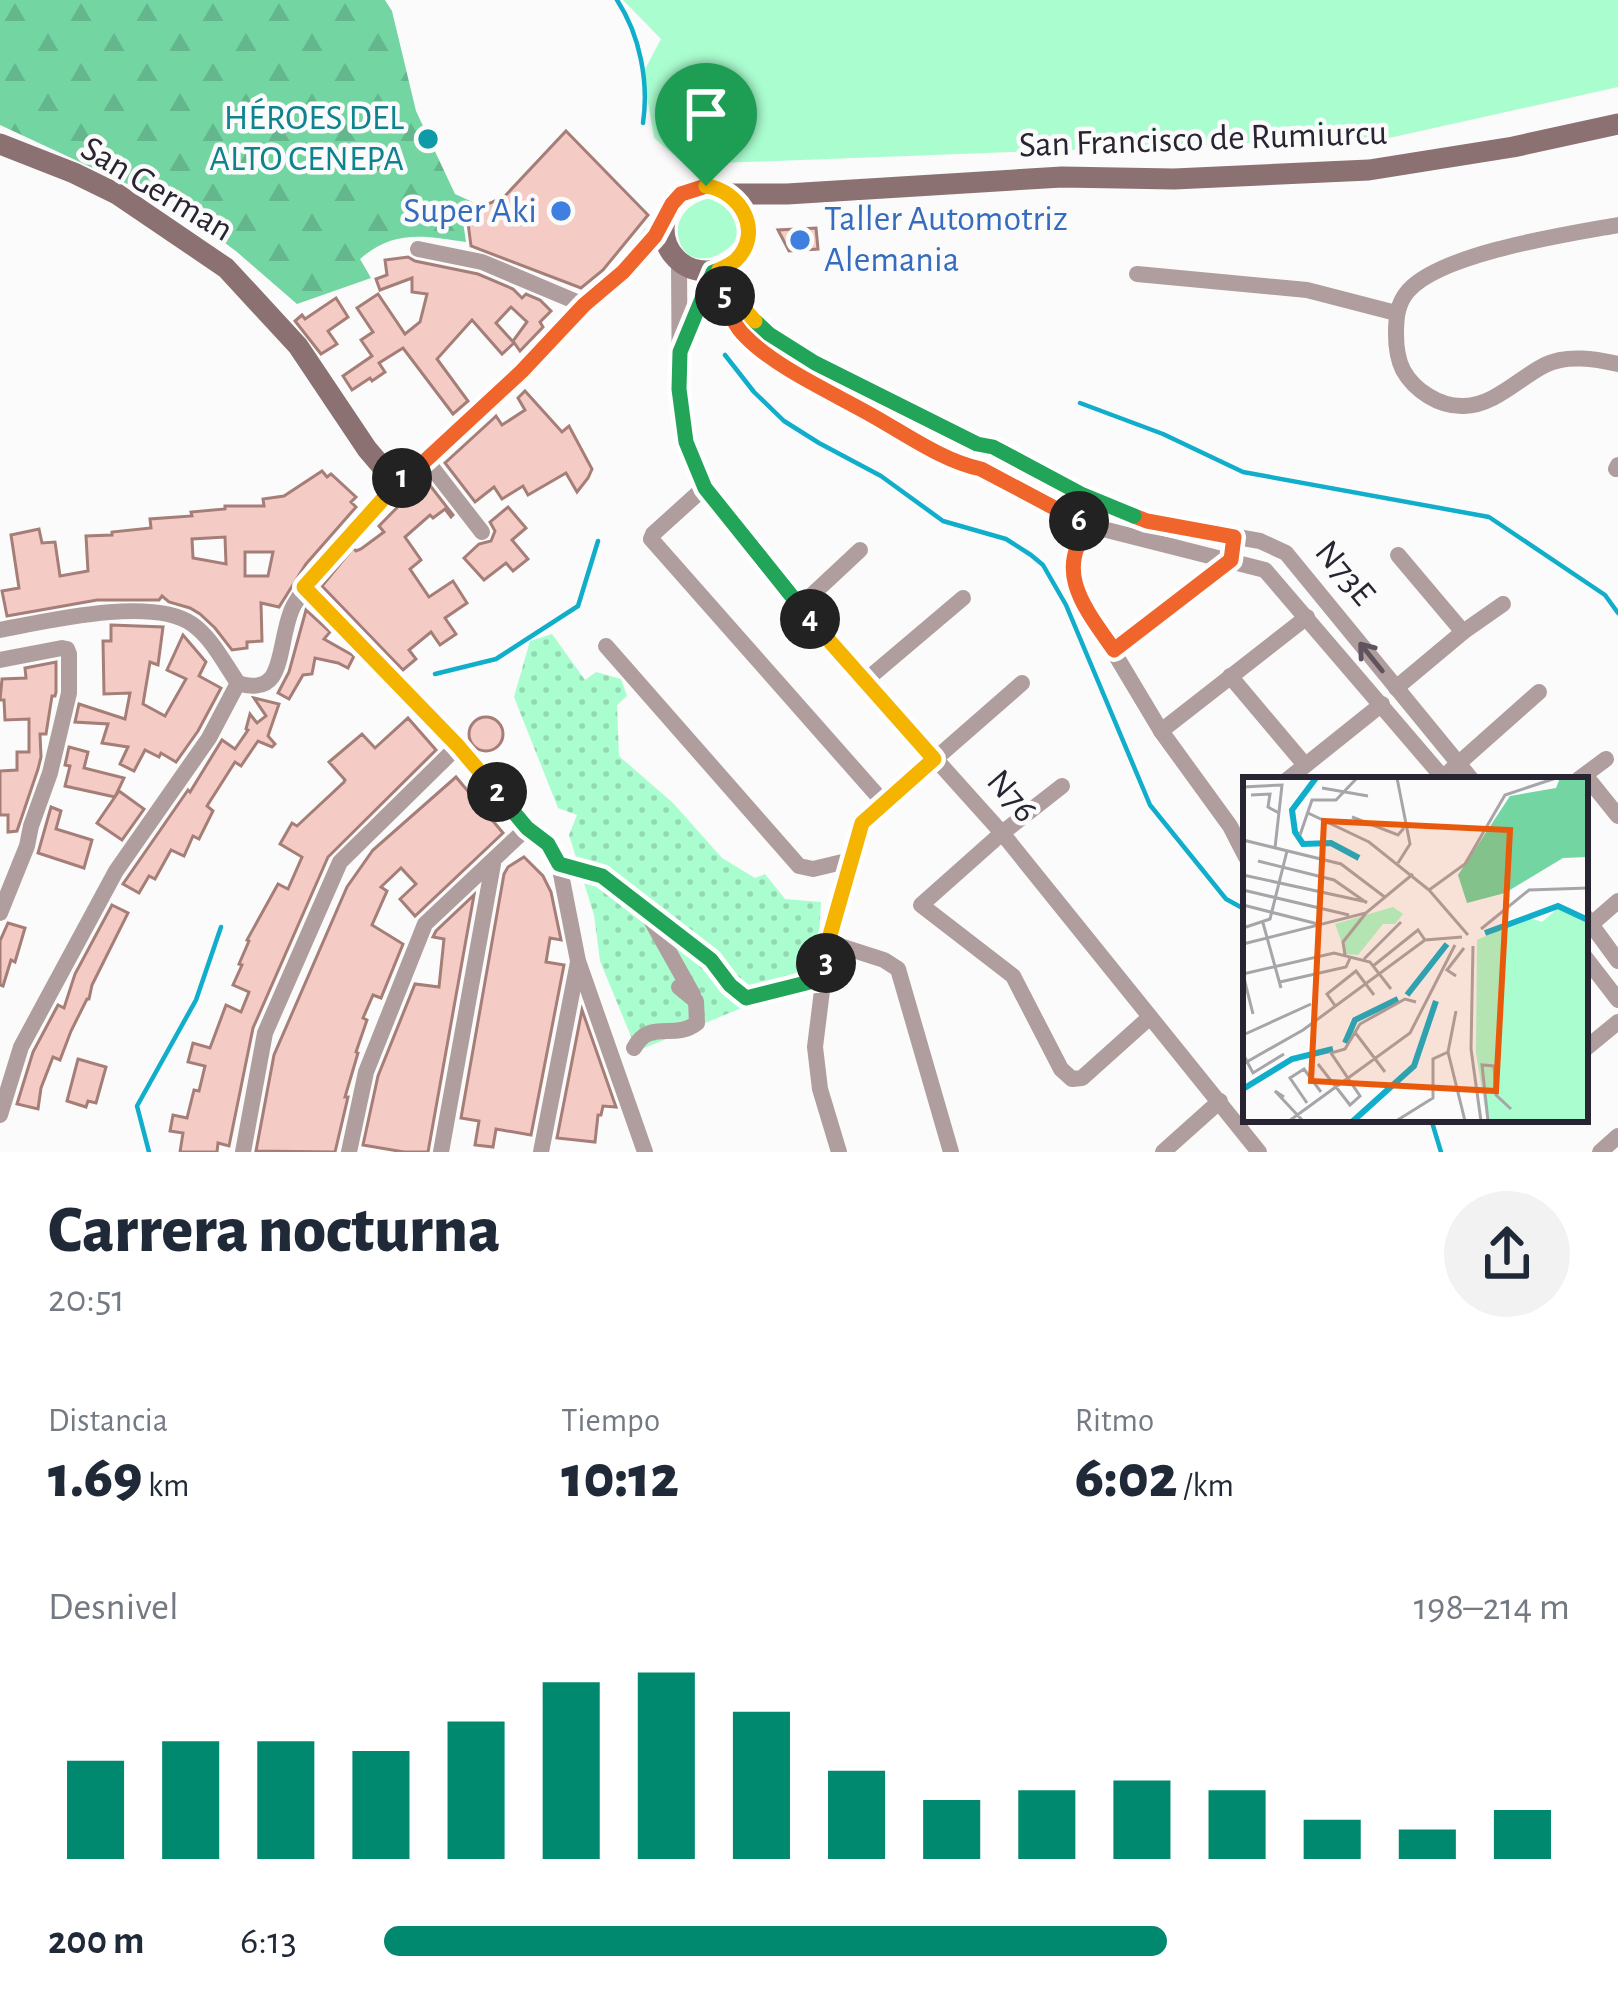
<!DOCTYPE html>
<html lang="es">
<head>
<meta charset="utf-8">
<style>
	body { margin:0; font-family:"Alegreya Sans",sans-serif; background:#f2f2f3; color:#1f2937; height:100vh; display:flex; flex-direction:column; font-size:45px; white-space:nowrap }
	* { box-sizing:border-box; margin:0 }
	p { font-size:39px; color:#747a83 }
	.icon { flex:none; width:66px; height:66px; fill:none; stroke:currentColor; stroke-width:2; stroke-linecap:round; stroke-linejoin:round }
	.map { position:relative; height:1152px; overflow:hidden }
	.drawer { display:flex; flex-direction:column; background:#fff; flex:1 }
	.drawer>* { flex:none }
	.pin { position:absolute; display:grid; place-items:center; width:102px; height:102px; color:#fff; margin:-123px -51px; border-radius:50% 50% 50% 0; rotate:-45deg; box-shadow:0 0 12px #0007 }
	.pin .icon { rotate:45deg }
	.km { position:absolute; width:60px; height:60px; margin:-30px; border-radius:50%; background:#222; color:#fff; font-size:33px; line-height:60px; text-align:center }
	.round { display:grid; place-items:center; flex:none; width:126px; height:126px; border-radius:63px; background:#f2f2f3 }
	.headline { display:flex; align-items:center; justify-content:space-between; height:204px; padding:0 48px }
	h1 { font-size:66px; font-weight:800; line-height:90px }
	.figures { display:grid; grid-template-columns:repeat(3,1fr); gap:18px; height:204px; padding:12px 48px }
	.figures div { display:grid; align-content:center }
	.figures b { font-size:60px; font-weight:800 }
	.figures small { font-size:33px; font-weight:400 }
	.figures p { font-size:33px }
	.chart { height:336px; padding:24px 48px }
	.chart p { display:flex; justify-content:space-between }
	.chart svg { width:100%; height:216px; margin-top:12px; stroke:#01896f; stroke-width:6 }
	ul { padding:0 48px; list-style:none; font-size:39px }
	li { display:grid; grid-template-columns:192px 144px 1fr; align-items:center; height:90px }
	li i { height:30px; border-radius:15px; background:#01896f }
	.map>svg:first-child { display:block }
	.grass { fill:#aafdcf }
	.forest { fill:url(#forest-firs) }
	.park { fill:url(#park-dots) }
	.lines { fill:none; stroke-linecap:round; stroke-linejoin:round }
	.stream { stroke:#10aeca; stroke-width:4.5 }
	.building { fill:#f5ccc5; stroke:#a57e78; stroke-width:3; fill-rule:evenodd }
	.street { stroke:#b09d9e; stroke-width:16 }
	.secondary { stroke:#8b7172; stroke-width:21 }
	.oneway { stroke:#5f545d }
	.split-1-casing { stroke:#fff; stroke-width:24 }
	.split-2-casing { stroke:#fff; stroke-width:24 }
	.split-3-casing { stroke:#fff; stroke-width:24 }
	.split-4-casing { stroke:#fff; stroke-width:24 }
	.split-5-casing { stroke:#fff; stroke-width:24 }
	.split-6-casing { stroke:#fff; stroke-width:24 }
	.split-7-casing { stroke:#fff; stroke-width:24 }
	.split-8-casing { stroke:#fff; stroke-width:24 }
	.split-9-casing { stroke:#fff; stroke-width:24 }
	.split-1 { stroke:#f0652b; stroke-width:15 }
	.split-2 { stroke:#f5b400; stroke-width:15 }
	.split-3 { stroke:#22a559; stroke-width:15 }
	.split-4 { stroke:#f5b400; stroke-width:15 }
	.split-5 { stroke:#22a559; stroke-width:15 }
	.split-6 { stroke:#f0652b; stroke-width:15 }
	.split-7 { stroke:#f0652b; stroke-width:15 }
	.split-8 { stroke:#22a559; stroke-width:15 }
	.split-9 { stroke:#f5b400; stroke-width:15 }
	.culture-dot { fill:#0f9aa8; stroke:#fbfbfb; stroke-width:4.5 }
	.shop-dot { fill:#3f7fe0; stroke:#fbfbfb; stroke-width:4.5 }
	.labels { text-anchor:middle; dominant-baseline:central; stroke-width:9; stroke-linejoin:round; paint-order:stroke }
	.culture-label { font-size:36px; fill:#0d838f; stroke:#fbfbfb; text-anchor:end }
	.street-label { font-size:36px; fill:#292431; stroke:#fbfbfb }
	.shop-label { font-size:36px; fill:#366cbe; stroke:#fbfbfb; text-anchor:end }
	.inset-river { fill:none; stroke:#10aeca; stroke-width:6 }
	.inset-road { fill:none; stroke:#a7a5aa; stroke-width:3 }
	.view { fill:#e8590c; fill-opacity:0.15; stroke:#e8590c; stroke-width:6 }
	.inset-edge { fill:none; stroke:#292431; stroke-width:6 }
</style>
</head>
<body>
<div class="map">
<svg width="1618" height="1152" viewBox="0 0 1618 1152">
	<defs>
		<pattern id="forest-firs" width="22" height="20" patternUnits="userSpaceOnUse" patternTransform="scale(3)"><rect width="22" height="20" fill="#73d5a2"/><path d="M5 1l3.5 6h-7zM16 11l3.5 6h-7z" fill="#64b78c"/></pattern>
		<pattern id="park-dots" width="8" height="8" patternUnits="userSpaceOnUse" patternTransform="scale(3)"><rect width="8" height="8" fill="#aafdcf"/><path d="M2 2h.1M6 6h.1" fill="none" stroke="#92d9b2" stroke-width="1.8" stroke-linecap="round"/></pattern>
	</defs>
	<rect width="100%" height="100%" fill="#fbfbfb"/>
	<!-- grass -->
	<g class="grass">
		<path d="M623,0H1618V87L1389,138L719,163L689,168L654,138L643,73L661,39Z"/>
		<path d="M715,197C784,224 697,288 680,243C671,217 692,200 715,197Z"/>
	</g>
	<!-- forest -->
	<path class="forest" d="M0,0H385L392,11L416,111L455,194L479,205L463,222L466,242C425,236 394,229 360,259L371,278L297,304L237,252L179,208L0,125Z"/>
	<!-- park -->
	<path class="park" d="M552,634L585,680L596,672L621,679L627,696L617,705L619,756L673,803L722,858L755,878L765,874L785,899L821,902L817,977L637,1051L600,961L594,915L569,835L577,815L558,808L514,697L530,641Z"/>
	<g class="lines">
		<!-- stream -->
		<g class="stream">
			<path d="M617,0C640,35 649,82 643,123"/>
			<path d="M725,355L754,392L784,421L819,443L881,476L943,521L1006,539L1031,555L1043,565L1066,605L1150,805L1226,899L1246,910"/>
			<path d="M1080,403L1163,434L1243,472L1489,517L1605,595L1618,613"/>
			<path d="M435,674L496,659L578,606L598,541"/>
			<path d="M1431,1119L1441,1152"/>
			<path d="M149,1152L137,1106L196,1000L221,927"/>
		</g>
	</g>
	<!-- building -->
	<g class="building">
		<path d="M566,131L648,215L603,270L581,288L471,246L468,223L480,208L505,196Z"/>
		<path d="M816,228L818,249L789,251L778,230Z"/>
		<path d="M408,257L415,261L478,274L513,289L522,298L526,294L540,300L551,311L540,322L543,327L520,351L513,341L527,322L511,307L496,323L514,343L502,354L472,320L437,359L468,401L453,414L403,348L379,363L385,372L372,381L370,378L352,390L343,376L372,356L361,340L373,332L357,308L378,294L405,334L420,322L427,294L412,292V278L380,290L376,279L387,275L385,260Z"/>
		<path d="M336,298L348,317L328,331L337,344L321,354L295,321L302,315L305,319Z"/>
		<path d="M525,391L562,432L569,426L592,469L588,478L577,492L566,473L528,495L523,486L502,499L494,487L475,502L445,463L494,418L496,416L502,425L525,410L518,398Z"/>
		<path d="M322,471L327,477L331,474L356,497L351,502L356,507L306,564L279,607L261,603L262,641L247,642V648L232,650L215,628L200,614L190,608L169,602L162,596L159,600H97L7,616L2,591L19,588L11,535L39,529L42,543L55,542L60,576L88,571L86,536L112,535V532L151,528L150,519L192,516L191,512L225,509V506H264L263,499L284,496ZM225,537L226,564L193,558L192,539ZM245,552H273L268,576H245Z"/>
		<path d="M425,479L453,515L451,517L445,509L433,518L430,515L405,537L421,560L410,569L429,597L453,581L467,603L445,618L456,634L440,645L431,632L409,650L416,659L403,670L322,586L353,548L356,551L361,549L384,532L379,526Z"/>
		<path d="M508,507L526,528L512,540L528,559L513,571L506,563L484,580L464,558L479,544L491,541L495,531L490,522Z"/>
		<path d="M306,610L330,632L324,639L354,656L348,668L338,663L315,658L312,674L303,675L289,699L278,693L289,672Z"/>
		<path d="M111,625L163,627L158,665L150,662L143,704L165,716L186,679L167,670L183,635L206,662L199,676L221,688L198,731L176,762L161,753L159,757L145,750L134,771L120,764L128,747L102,743L108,724L75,722L79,704L125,719L130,693L104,694L103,641H111Z"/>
		<path d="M56,662V692L55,696H52L46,734H40L41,757L38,769L17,831L8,832V815H0V771L17,770V752H29V719L5,720L4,700H0L2,679L26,678L25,668Z"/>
		<path d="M254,698L279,704L268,736L275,744L272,747L258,741L241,766L235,762L207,806L213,811L199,839L193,836L184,856L171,850L155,879L149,876L139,893L123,884L188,790L190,792L222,740L235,749L248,730L246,729L250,714L257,723L266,716Z"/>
		<circle cx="486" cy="734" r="17"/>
		<path d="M408,718L436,750L328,857L253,1028L229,1146L218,1143L217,1152H180L183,1133L170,1131L173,1115L187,1118L194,1090L199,1091L205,1066L188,1062L193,1043L210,1048L226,1005L241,1012L249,992L233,985L242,965L239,964L249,941L247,940L278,884L288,889L302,857L280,844L292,823L297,826L344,782L345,780L329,762L362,734L375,748Z"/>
		<path d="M69,747L88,752L84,768L124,778L115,797L65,786L70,766L65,765Z"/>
		<path d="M456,777L503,833L415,916L400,899L416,884L401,868L381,887L387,891L372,925L403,944L381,998L373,995L363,1018L367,1020L356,1052L358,1053L345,1097H348L335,1152L256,1151L274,1055L347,887L373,850Z"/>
		<path d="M119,791L144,809L122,840L97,823Z"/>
		<path d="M51,807L61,811L56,829L92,840L84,868L38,853Z"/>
		<path d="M524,857L543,876L551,892L561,940L550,938L546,962L564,965L531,1135L496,1129L493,1147L475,1145L479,1121L461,1118L504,874L508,867Z"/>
		<path d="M474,895L428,1152H404L363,1145L378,1076L415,984L439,987L444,939L433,937L436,931Z"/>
		<path d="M112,905L128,913L92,985L89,999H87L71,1031L60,1060L53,1057L41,1088L38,1109L17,1104L33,1052L58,1005L64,1008L75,974Z"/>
		<path d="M8,923L25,928L15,962L11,960L3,986L0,985V941Z"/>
		<path d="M582,1010L616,1107L603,1106L601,1115H598L595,1142L557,1138Z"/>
		<path d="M78,1059L106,1067L96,1103L88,1101L86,1107L67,1101Z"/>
	</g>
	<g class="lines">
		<!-- street -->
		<g class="street">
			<path d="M1618,225C1568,234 1441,253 1408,291C1397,304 1396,318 1396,334C1396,347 1397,358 1403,370C1414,390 1439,407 1464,406C1495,405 1519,378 1545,365C1567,354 1596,359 1618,364"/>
			<path d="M418,249L482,262L584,305"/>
			<path d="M679,263L680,415L685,442L705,487L799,607L1002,833L1259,1152"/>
			<path d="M719,270C725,294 728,320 746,338C777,369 835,395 873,416C907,435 943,460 981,469L1091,526L1265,570L1445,780"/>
			<path d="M1137,274L1307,290L1396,313"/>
			<path d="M727,303L746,311L769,334L815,363L977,444L993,447L1083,495L1147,521L1260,541L1286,553L1472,780"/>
			<path d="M685,340L713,271"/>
			<path d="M426,460L482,532"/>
			<path d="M1616,469L1618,465"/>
			<path d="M705,487L653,534L651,539L884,803"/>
			<path d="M1091,526C1072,547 1069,568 1079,594L1161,731L1230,826L1246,857"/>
			<path d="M1398,555L1463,632"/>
			<path d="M305,587L458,746L527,828L548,844L559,864L578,961L645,1152"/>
			<path d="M799,607L860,550"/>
			<path d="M0,630C47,621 152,596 192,624C212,638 224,663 238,683C249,687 264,688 272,677C283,662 283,624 294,605C320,560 362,522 395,482"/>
			<path d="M606,646L799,866L813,869L851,860"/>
			<path d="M1114,650L1231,559L1232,552"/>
			<path d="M0,660L62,648L67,649L69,654V693L50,773L31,826L27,846L0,913"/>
			<path d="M1230,676L1305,765"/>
			<path d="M865,681L963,598"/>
			<path d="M1396,688L1463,632L1503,604"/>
			<path d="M1161,731L1307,617"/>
			<path d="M1450,771L1539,692"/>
			<path d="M1585,775L1618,816"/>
			<path d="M1579,779L1606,759"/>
			<path d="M1287,780L1382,704"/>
			<path d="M1062,786L1002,833L921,905L1013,976L1061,1069L1072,1079L1082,1078L1150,1017"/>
			<path d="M559,864L602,876L711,960L730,985L746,998L813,981H823"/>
			<path d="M1585,916L1618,961"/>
			<path d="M650,918L693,995"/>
			<path d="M1587,928L1618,901"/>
			<path d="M828,942L884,960L898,969L951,1152"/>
			<path d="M1585,957L1618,1000"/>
			<path d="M634,1048C650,1018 674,1041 697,1023L696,1001L679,987"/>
			<path d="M1585,1049L1618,1022"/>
			<path d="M0,1115L21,1047L116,871L209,738L238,683"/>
			<path d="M243,1152L265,1033L340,862L458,746"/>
			<path d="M349,1152L366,1072L425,924L527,828"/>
			<path d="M441,1152L493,864"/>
			<path d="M541,1152L578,962"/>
			<path d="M839,1152L820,1089L815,1047L828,942L862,823L1022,683"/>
			<path d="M1163,1152L1220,1101"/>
			<path d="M1600,1152L1618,1136"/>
		</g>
		<!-- secondary -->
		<g class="secondary">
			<path d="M0,144L74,173L117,194L226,268L298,346L367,449L395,482L426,460L522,371L584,305L624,272L664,222"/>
			<circle cx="706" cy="229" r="42"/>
			<path d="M730,194H787L1062,177L1174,179L1369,170L1513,147L1618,124"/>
		</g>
	</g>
	<!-- one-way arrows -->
	<defs><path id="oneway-shaft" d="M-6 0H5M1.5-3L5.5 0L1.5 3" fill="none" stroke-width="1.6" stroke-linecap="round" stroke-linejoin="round" transform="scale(3)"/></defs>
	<use class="oneway" href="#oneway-shaft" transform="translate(1371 657) rotate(-129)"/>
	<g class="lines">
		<defs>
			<path id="split-1" d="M402,478L426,460L522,371L584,305L623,272L655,236L672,204L681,194L706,186"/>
			<path id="split-2" d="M402,478L304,587L458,746L497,792"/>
			<path id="split-3" d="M497,792L527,828L548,844L559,864L602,876L711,960L730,985L746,998L814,981H824L826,963"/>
			<path id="split-4" d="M810,619L934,759L862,823L828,942L826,963"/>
			<path id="split-5" d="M725,296L719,270L713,272L680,352L679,389L686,442L705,488L810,619"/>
			<path id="split-6" d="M725,296C729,312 734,326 746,337C776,368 835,394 873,416C907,435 943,461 981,469L1079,521"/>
			<path id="split-7" d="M1079,521L1091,526C1051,570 1087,611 1114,650L1231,560L1234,537L1147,521L1134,516"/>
			<path id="split-8" d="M755,321L769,334L815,363L977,444L993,447L1083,495L1134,516"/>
			<path id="split-9" d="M706,186C741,191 764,232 736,260C734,262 721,269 719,270L727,303L746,311L755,321"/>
		</defs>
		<!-- split-1 casing -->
		<use href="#split-1" class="split-1-casing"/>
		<!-- split-2 casing -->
		<use href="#split-2" class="split-2-casing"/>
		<!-- split-3 casing -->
		<use href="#split-3" class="split-3-casing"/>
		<!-- split-4 casing -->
		<use href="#split-4" class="split-4-casing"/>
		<!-- split-5 casing -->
		<use href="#split-5" class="split-5-casing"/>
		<!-- split-6 casing -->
		<use href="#split-6" class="split-6-casing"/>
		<!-- split-7 casing -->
		<use href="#split-7" class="split-7-casing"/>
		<!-- split-8 casing -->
		<use href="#split-8" class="split-8-casing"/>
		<!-- split-9 casing -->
		<use href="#split-9" class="split-9-casing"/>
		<!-- split-1 -->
		<use href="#split-1" class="split-1"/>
		<!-- split-2 -->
		<use href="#split-2" class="split-2"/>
		<!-- split-3 -->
		<use href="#split-3" class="split-3"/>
		<!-- split-4 -->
		<use href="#split-4" class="split-4"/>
		<!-- split-5 -->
		<use href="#split-5" class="split-5"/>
		<!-- split-6 -->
		<use href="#split-6" class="split-6"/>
		<!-- split-7 -->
		<use href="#split-7" class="split-7"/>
		<!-- split-8 -->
		<use href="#split-8" class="split-8"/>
		<!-- split-9 -->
		<use href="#split-9" class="split-9"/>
	</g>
	<!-- markers -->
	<circle class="culture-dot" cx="428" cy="139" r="12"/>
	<g class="shop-dot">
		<circle cx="561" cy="211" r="12"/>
		<circle cx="800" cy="240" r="12"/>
	</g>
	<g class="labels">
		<!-- culture labels -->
		<g class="culture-label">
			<text x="404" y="118">HÉROES DEL<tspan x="404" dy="41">ALTO CENEPA</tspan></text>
		</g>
		<!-- street labels -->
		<g class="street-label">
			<text transform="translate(1203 139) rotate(-2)">San Francisco de Rumiurcu</text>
			<text transform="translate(157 189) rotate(31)">San German</text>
			<text transform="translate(1345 573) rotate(50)">N73E</text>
			<text transform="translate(1012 796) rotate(49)">N76</text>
		</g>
		<!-- shop labels -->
		<g class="shop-label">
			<text x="537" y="211">Super Aki</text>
			<text x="824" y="219" text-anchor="start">Taller Automotriz<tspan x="824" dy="41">Alemania</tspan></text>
		</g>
	</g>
	<!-- overview -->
	<g transform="translate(1243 777)">
		<rect width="345" height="345" fill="#fbfbfb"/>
		<path d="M315,131L345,146V344H244L233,276L234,163L285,140L299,145Z" fill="#aafdcf"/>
		<path d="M317,1H345V80L320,81L262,116L224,126L215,98L267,19L313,11Z" fill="#73d5a2"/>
		<path d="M150,130L160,137L152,147H140L115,178L103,177L92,147Z" fill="#aafdcf"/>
		<path class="inset-river" d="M73,1L49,33L52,55L60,67L88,66L116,81M242,156L315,129L345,143M164,218L204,167M102,266L112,243L155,222M0,312L49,282L90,272M110,344L171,289L193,224"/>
		<path class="inset-road" d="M154,1L167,67L155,86M0,10L39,8L32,71M79,11L125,19M8,18L27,17L25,30L36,36M65,36L126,65L186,113M109,40L155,58L161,51M57,58L69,23H93L114,1M0,63L98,87L143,121M15,84L91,103L124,126M0,98L124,125M0,113L106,138M0,128L75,147M20,146L38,211M0,151L27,142L44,74M238,152L286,113L345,111M225,158L186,113L222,87L262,18L313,1M0,167L123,136L170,97M230,169L228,272L238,344M102,178L100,165L123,136M121,182L158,145M130,189L175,153L182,163M0,197L91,176L127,185L148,212M0,197L10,237M213,199L204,193L221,171M37,205L103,190L108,179M93,230L84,217L113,194L131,218M213,234L205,275L222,344M111,254L142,295M0,258L68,227M0,277L10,296L41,277M0,287L60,253L182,163L219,160M75,287L107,328L117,319L88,276L102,272L117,247L162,222L173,225M41,320L32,314L60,344M64,326L47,301L61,292L78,315M46,344L167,256L212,168M153,344L190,321V282L205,275M245,344L239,288L251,289L253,318L268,332"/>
		<path class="view" d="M81,44L267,53L253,314L68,304Z"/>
		<rect width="345" height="345" class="inset-edge"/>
	</g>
</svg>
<div class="pin" style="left:706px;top:186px;background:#1e9e55"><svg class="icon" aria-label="arrive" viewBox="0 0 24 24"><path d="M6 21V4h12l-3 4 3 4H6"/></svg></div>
<b class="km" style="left:402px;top:478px">1</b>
<b class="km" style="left:497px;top:792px">2</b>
<b class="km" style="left:826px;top:963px">3</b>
<b class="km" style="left:810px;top:619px">4</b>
<b class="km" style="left:725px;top:296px">5</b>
<b class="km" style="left:1079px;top:521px">6</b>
</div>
<section class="drawer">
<div class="headline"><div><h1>Carrera nocturna</h1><p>20:51</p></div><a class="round"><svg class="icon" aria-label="share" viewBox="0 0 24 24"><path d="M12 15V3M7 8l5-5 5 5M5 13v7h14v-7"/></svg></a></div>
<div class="figures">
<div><p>Distancia</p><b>1.69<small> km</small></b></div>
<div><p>Tiempo</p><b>10:12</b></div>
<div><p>Ritmo</p><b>6:02<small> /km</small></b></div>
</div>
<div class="chart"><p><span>Desnivel</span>198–214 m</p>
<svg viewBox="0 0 160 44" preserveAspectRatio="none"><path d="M5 44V24M15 44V20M25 44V20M35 44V22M45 44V16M55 44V8M65 44V6M75 44V14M85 44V26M95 44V32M105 44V30M115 44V28M125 44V30M135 44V36M145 44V38M155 44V34"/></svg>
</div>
<ul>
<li><b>200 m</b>6:13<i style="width:66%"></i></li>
</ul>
</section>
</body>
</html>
